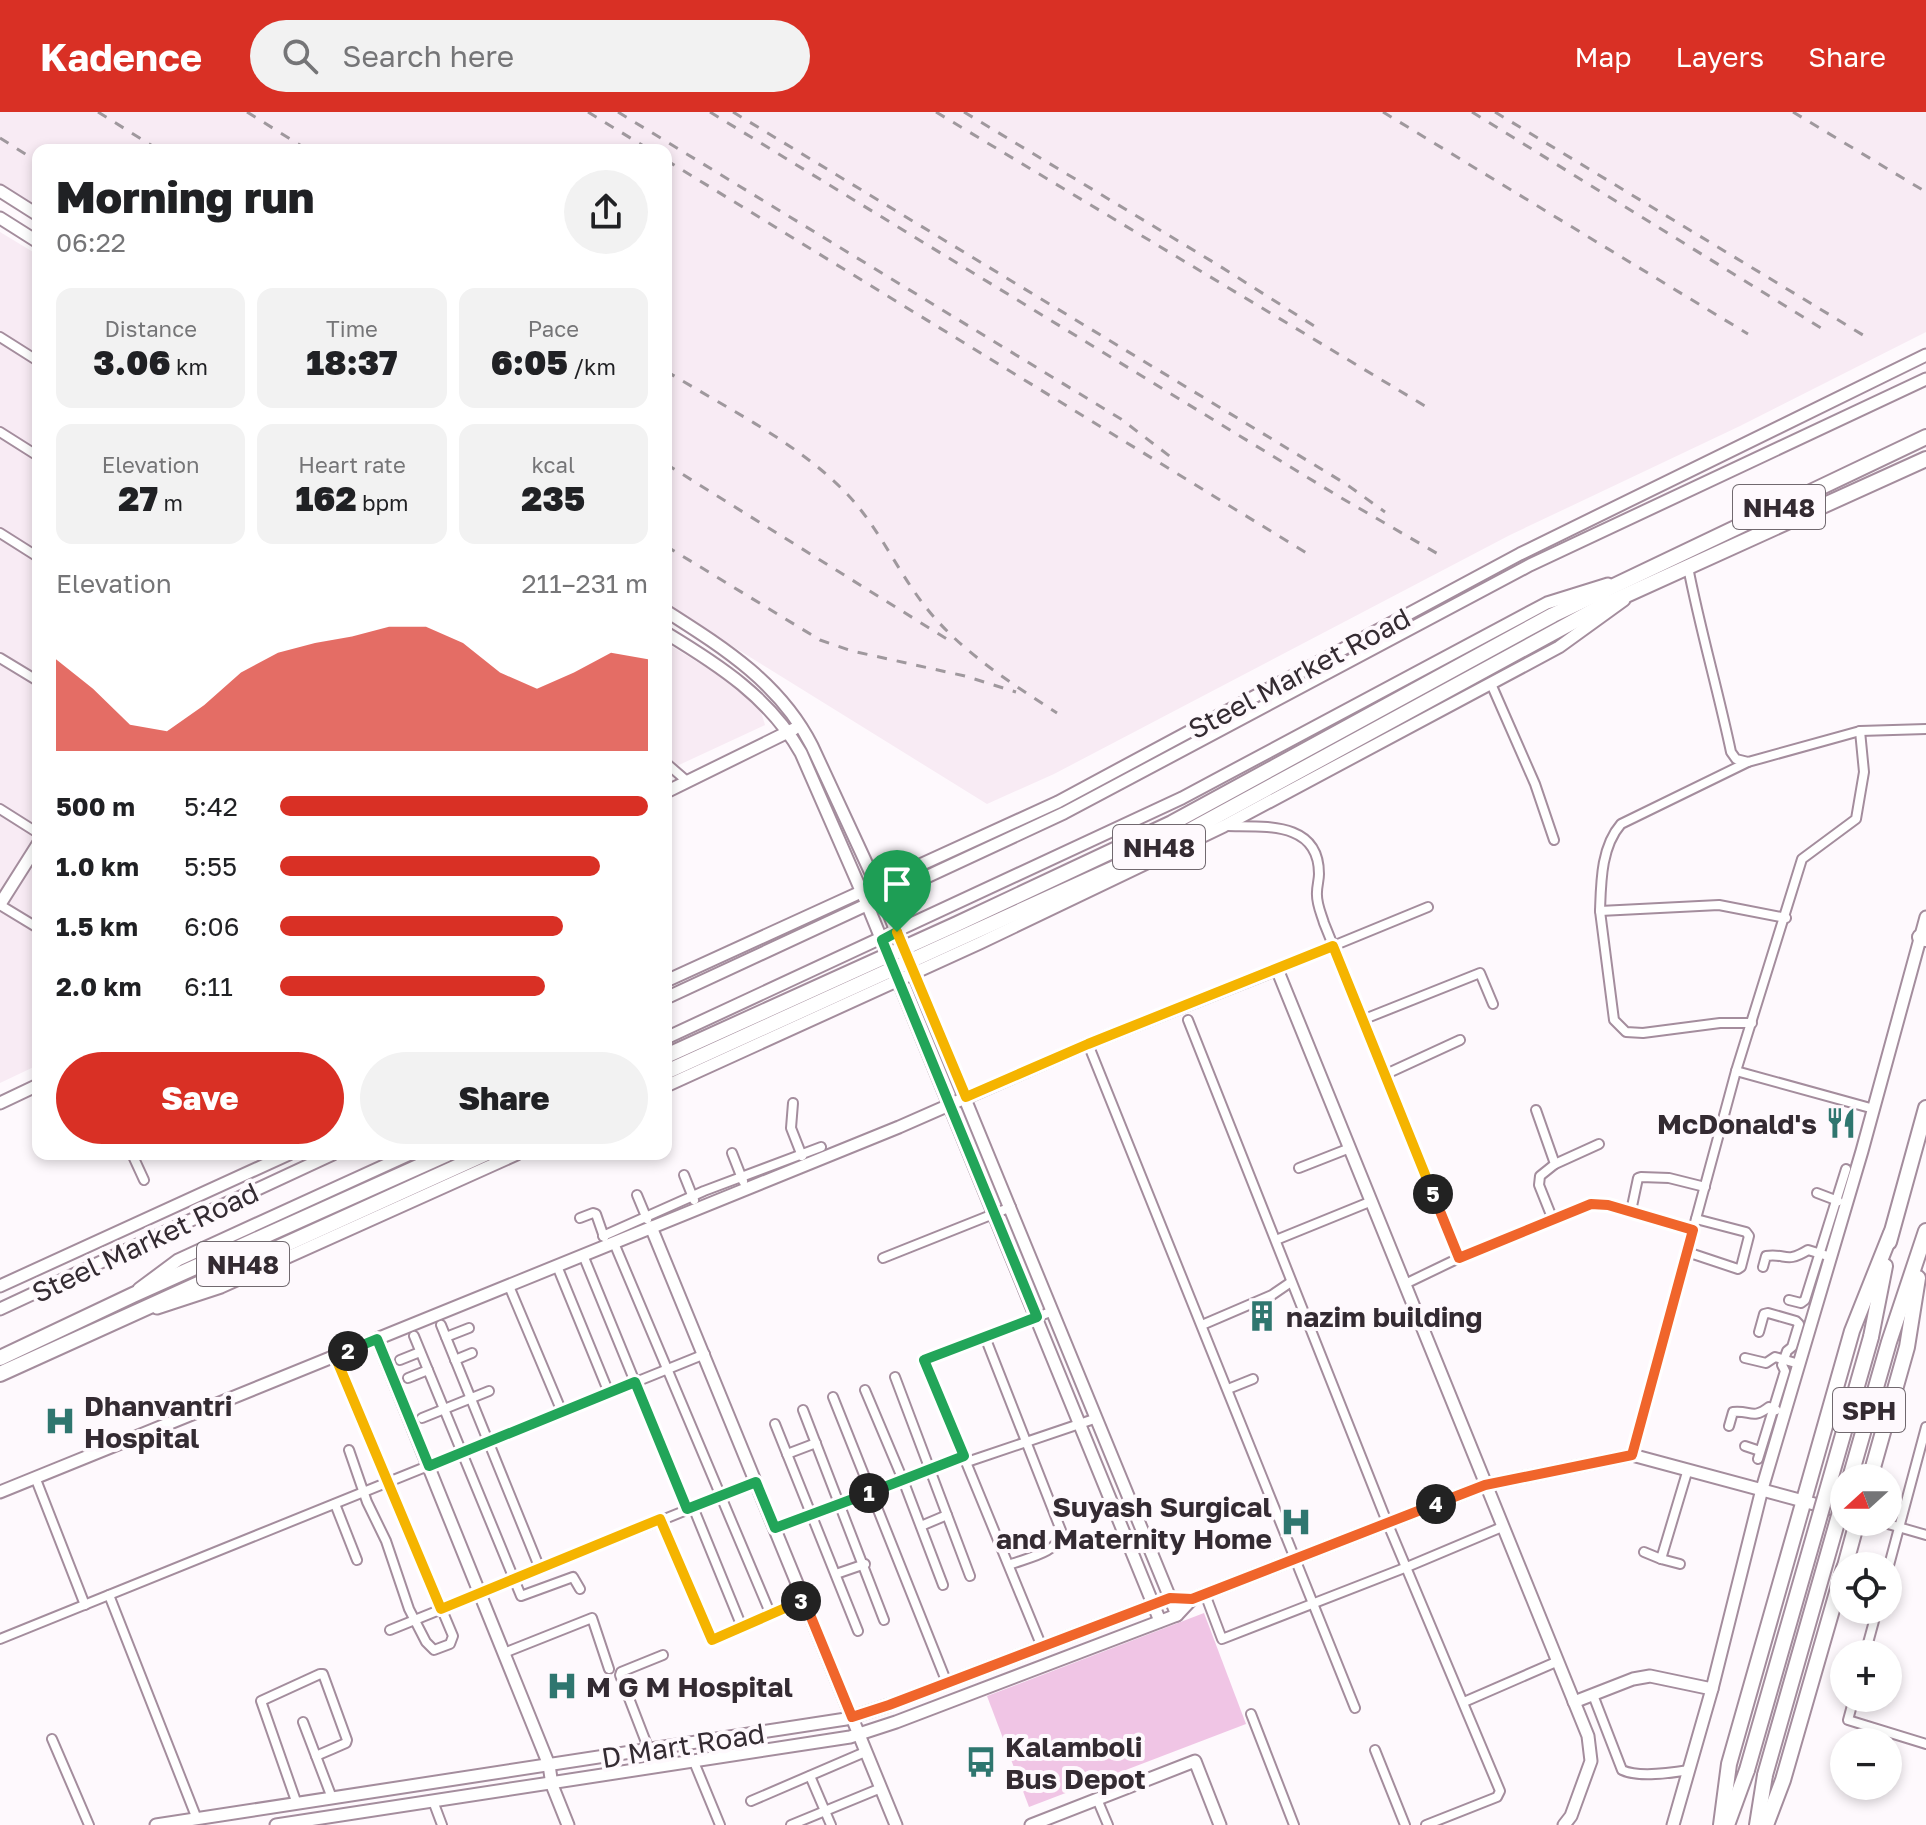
<!DOCTYPE html>
<html lang="en">
<head>
<meta charset="utf-8">
<style>
	body { margin:0; font-family:"Golos Text",sans-serif; background:#f2f2f2; color:#202124; height:100vh; display:flex; flex-direction:column; font-size:30px; white-space:nowrap }
	* { box-sizing:border-box; margin:0 }
	p { font-size:26px; color:#757577 }
	.icon { flex:none; width:44px; height:44px; fill:none; stroke:currentColor; stroke-width:2; stroke-linecap:round; stroke-linejoin:round }
	.map { position:relative; flex:1; overflow:hidden }
	.details { position:absolute; left:32px; top:32px; width:640px; height:1016px; display:flex; flex-direction:column; background:#fff; border-radius:16px; box-shadow:0 4px 12px #0003 }
	.details>* { flex:none }
	.needle { width:52px; rotate:249deg }
	.buttons { position:absolute; left:1830px; top:1352px; display:grid; gap:16px }
	.buttons a { display:grid; place-items:center; width:72px; height:72px; border-radius:50%; background:#fff; box-shadow:0 4px 12px #0003; font-size:40px }
	.pin { position:absolute; display:grid; place-items:center; width:68px; height:68px; color:#fff; margin:-82px -34px; border-radius:50% 50% 50% 0; rotate:-45deg; box-shadow:0 0 8px #0007 }
	.pin .icon { rotate:45deg }
	.km { position:absolute; width:40px; height:40px; margin:-20px; border-radius:50%; background:#222; color:#fff; font-size:22px; line-height:40px; text-align:center }
	.round { display:grid; place-items:center; flex:none; width:84px; height:84px; border-radius:42px; background:#f2f2f2 }
	.overview { display:flex; align-items:center; justify-content:space-between; height:136px; padding:0 24px }
	h1 { font-size:44px; font-weight:800; line-height:60px }
	.figures { display:grid; grid-template-columns:repeat(3,1fr); gap:12px; height:136px; padding:8px 24px }
	.figures div { display:grid; align-content:center; border-radius:16px; background:#f2f2f2; text-align:center }
	.figures b { font-size:34px; font-weight:800 }
	.figures small { font-size:22px; font-weight:400 }
	.figures p { font-size:22px }
	.chart { height:224px; padding:16px 24px }
	.chart p { display:flex; justify-content:space-between }
	.chart svg { width:100%; height:144px; margin-top:8px; fill:#d93025; opacity:.7 }
	.cta { display:flex; gap:16px; margin-top:auto; padding:16px 24px }
	.cta a { flex:1; height:92px; border-radius:48px; background:#d93025; color:#fff; font-size:32px; font-weight:800; line-height:92px; text-align:center }
	.cta a+a { background:#f2f2f2; color:#202124 }
	ul { padding:0 24px; list-style:none; font-size:26px }
	li { display:grid; grid-template-columns:128px 96px 1fr; align-items:center; height:60px }
	li i { height:20px; border-radius:10px; background:#d93025 }
	header { display:flex; align-items:center; gap:48px; box-sizing:border-box; height:112px; padding:0 40px; background:#d93025; color:#fff }
	header strong { font-size:38px }
	nav { display:flex; gap:44px; margin-inline-start:auto; font-size:28px }
	.search { width:560px; height:72px; background:#f2f2f2; display:flex; align-items:center; gap:20px; box-sizing:border-box; padding:0 28px; border-radius:44px; color:#757577; font-size:30px }
	.map>svg:first-child { display:block }
	.built { fill:#f8ebf4 }
	.green { fill:#f0c5e5 }
	.lines { fill:none; stroke-linecap:round; stroke-linejoin:round }
	.street-casing { stroke:#a48d9d; stroke-width:12 }
	.secondary-casing { stroke:#a48d9d; stroke-width:15 }
	.highway-casing { stroke:#a48d9d; stroke-width:18 }
	.street { stroke:#fff; stroke-width:8 }
	.secondary { stroke:#fff; stroke-width:11 }
	.highway { stroke:#fff; stroke-width:14 }
	.rail { stroke:#9f989d; stroke-width:3; stroke-dasharray:10 10; stroke-linecap:butt }
	.highway-bridge-casing { stroke:#a48d9d; stroke-width:18; stroke-linecap:butt }
	.highway-bridge { stroke:#fff; stroke-width:14 }
	.split-1-casing { stroke:#fff; stroke-width:16 }
	.split-2-casing { stroke:#fff; stroke-width:16 }
	.split-3-casing { stroke:#fff; stroke-width:16 }
	.split-4-casing { stroke:#fff; stroke-width:16 }
	.split-5-casing { stroke:#fff; stroke-width:16 }
	.split-6-casing { stroke:#fff; stroke-width:16 }
	.split-1 { stroke:#22a559; stroke-width:10 }
	.split-2 { stroke:#22a559; stroke-width:10 }
	.split-3 { stroke:#f5b400; stroke-width:10 }
	.split-4 { stroke:#f0652b; stroke-width:10 }
	.split-5 { stroke:#f0652b; stroke-width:10 }
	.split-6 { stroke:#f5b400; stroke-width:10 }
	.labels { text-anchor:middle; dominant-baseline:central; stroke-width:8; stroke-linejoin:round; paint-order:stroke }
	.shield { fill:#fef9fd; stroke:#71696f; stroke-width:2 }
	.shield-label { font-size:26px; font-weight:bold; fill:#342b32 }
	.street-label { font-size:28px; fill:#342b32; stroke:#fef9fd }
	.poi-label { font-size:28px; font-weight:bold; fill:#342b32; stroke:#fef9fd; text-anchor:start }
</style>
</head>
<body>
<header>
<strong>Kadence</strong>
<div class="search"><svg class="icon" aria-label="search" viewBox="0 0 24 24"><circle cx="10" cy="10" r="6"/><path d="M15 15l6 6"/></svg>Search here</div>
<nav><a>Map</a><a>Layers</a><a>Share</a></nav>
</header>
<div class="map">
<svg width="1926" height="1713" viewBox="0 0 1926 1713">
	<rect width="100%" height="100%" fill="#fef9fd"/>
	<!-- built -->
	<g class="built">
		<path d="M0,0H1926V220L1740,314L1510,423L1054,662L987,692L666,493V38H38V103L0,79Z"/>
		<path d="M0,120L38,143V953L0,971Z"/>
		<path d="M666,531L729,569L755,592L762,603L765,613L666,659Z"/>
	</g>
	<!-- green -->
	<path class="green" d="M1204,1501L1246,1612L1029,1695L987,1584Z"/>
	<g class="lines">
		<defs>
			<g id="street">
				<path d="M0,225L38,249"/>
				<path d="M0,320L38,344"/>
				<path d="M0,421L38,445"/>
				<path d="M1688,455C1700,517 1718,578 1731,640L1736,647L1748,650L1860,619L1926,617"/>
				<path d="M0,546L38,569"/>
				<path d="M1492,574L1535,672L1554,728"/>
				<path d="M1748,650L1621,712C1601,735 1601,770 1600,799L1719,793L1786,806"/>
				<path d="M666,651L688,670"/>
				<path d="M0,697L38,721"/>
				<path d="M1227,714C1265,715 1319,709 1319,762C1319,768 1317,774 1317,780C1316,791 1321,801 1324,811L1459,1146"/>
				<path d="M0,793L38,816"/>
				<path d="M1600,799L1614,908L1626,920L1643,921L1720,911H1752"/>
				<path d="M1277,857L1428,795"/>
				<path d="M1188,908L1387,1410L1500,1679L1497,1685L1426,1713"/>
				<path d="M1362,908L1480,861L1493,892"/>
				<path d="M1088,932L1355,1596"/>
				<path d="M1736,959L1874,997"/>
				<path d="M1384,963L1460,928"/>
				<path d="M793,991L791,1016L802,1044"/>
				<path d="M1536,998L1555,1052L1540,1064L1539,1073L1553,1108"/>
				<path d="M732,1041L743,1069"/>
				<path d="M132,1042L144,1068"/>
				<path d="M1555,1052L1599,1032"/>
				<path d="M1299,1056L1350,1036"/>
				<path d="M684,1063L694,1088"/>
				<path d="M1817,1081L1838,1089"/>
				<path d="M637,1083L647,1107"/>
				<path d="M1631,1099L1638,1066L1641,1065L1669,1066L1705,1075"/>
				<path d="M580,1106L593,1101L596,1102L604,1125"/>
				<path d="M603,1124L704,1079L821,1035"/>
				<path d="M1276,1128L1372,1089"/>
				<path d="M614,1131L771,1503"/>
				<path d="M1687,1140L1738,1157L1741,1155L1749,1124L1746,1120L1696,1107"/>
				<path d="M583,1143L687,1397"/>
				<path d="M883,1146L1011,1095"/>
				<path d="M557,1154L609,1281"/>
				<path d="M1763,1155L1766,1144C1787,1141 1785,1152 1808,1138L1831,1145"/>
				<path d="M1405,1172L1459,1146L1591,1092L1608,1093L1693,1118"/>
				<path d="M509,1174L562,1300"/>
				<path d="M1789,1188L1801,1191L1805,1188L1846,1057"/>
				<path d="M441,1213L540,1457"/>
				<path d="M1202,1213L1272,1183L1291,1170"/>
				<path d="M414,1224L521,1484L573,1465L580,1477"/>
				<path d="M446,1225L469,1216"/>
				<path d="M985,1225L1062,1421C1058,1441 1026,1446 1009,1453"/>
				<path d="M335,1244L453,1524L450,1532L434,1538L426,1530L409,1497L386,1429L367,1390L349,1338"/>
				<path d="M1745,1246L1766,1251L1775,1245L1799,1252"/>
				<path d="M400,1248L420,1240"/>
				<path d="M455,1248L472,1241"/>
				<path d="M895,1265L970,1464"/>
				<path d="M408,1266L428,1258"/>
				<path d="M1228,1277L1253,1267"/>
				<path d="M865,1278L903,1368L943,1473"/>
				<path d="M833,1285L947,1571"/>
				<path d="M803,1298L884,1508"/>
				<path d="M422,1306L489,1279"/>
				<path d="M775,1312L858,1519"/>
				<path d="M1729,1314L1733,1300C1751,1298 1752,1308 1769,1295L1776,1298"/>
				<path d="M1745,1334L1760,1339"/>
				<path d="M787,1342L816,1331"/>
				<path d="M1632,1343L1736,959L1802,747L1856,707L1864,660L1860,619"/>
				<path d="M1758,1347L1785,1259L1782,1253L1787,1239L1792,1235L1799,1212L1796,1209L1768,1201L1764,1202L1759,1220"/>
				<path d="M967,1350L1097,1306"/>
				<path d="M35,1365L85,1493"/>
				<path d="M335,1392L357,1448"/>
				<path d="M693,1395L742,1515"/>
				<path d="M660,1407L712,1528L804,1488"/>
				<path d="M1881,1410L1926,1423"/>
				<path d="M921,1414L947,1403"/>
				<path d="M775,1416L964,1344"/>
				<path d="M1644,1440L1661,1447L1688,1357"/>
				<path d="M1661,1447L1680,1452"/>
				<path d="M1888,1457L1926,1315"/>
				<path d="M836,1462L865,1452"/>
				<path d="M1205,1482L1222,1527L1407,1455L1502,1415"/>
				<path d="M109,1483L197,1707"/>
				<path d="M390,1518L756,1370"/>
				<path d="M0,1527L705,1242"/>
				<path d="M1042,1535L924,1248L1053,1199"/>
				<path d="M504,1541L592,1506L609,1557"/>
				<path d="M1865,1542L1877,1498"/>
				<path d="M1593,1583L1622,1658C1639,1666 1671,1661 1689,1658"/>
				<path d="M1854,1586L1848,1608L1926,1632"/>
				<path d="M1464,1590L1556,1550"/>
				<path d="M1251,1602L1294,1713"/>
				<path d="M303,1610L332,1686"/>
				<path d="M52,1627L89,1713"/>
				<path d="M649,1638L620,1563L621,1560L663,1543"/>
				<path d="M1375,1638L1405,1713"/>
				<path d="M694,1650L720,1713"/>
				<path d="M810,1664L831,1713"/>
				<path d="M1097,1687L1108,1713"/>
				<path d="M433,1689L442,1713"/>
				<path d="M751,1689L865,1640"/>
				<path d="M297,1692L261,1589L320,1562H323L347,1628L346,1631L316,1644"/>
				<path d="M791,1713L881,1676"/>
			</g>
			<g id="secondary">
				<path d="M0,79L38,103"/>
				<path d="M0,106L38,130"/>
				<path d="M666,499C724,536 780,571 812,634L882,785L1177,1503"/>
				<path d="M666,521C719,553 770,586 801,641L867,792L1160,1509"/>
				<path d="M666,680L794,617"/>
				<path d="M0,792L38,732"/>
				<path d="M666,869L1058,690L1520,442L1926,243"/>
				<path d="M666,886L1064,701L1530,453L1926,267"/>
				<path d="M666,926L1182,686L1547,491L1608,472"/>
				<path d="M666,974L980,831L1224,714L1559,535L1624,488"/>
				<path d="M0,991L38,973"/>
				<path d="M651,1115L896,1713"/>
				<path d="M0,1174L289,1042"/>
				<path d="M139,1177L178,1148L410,1042"/>
				<path d="M157,1196L221,1175L517,1042"/>
				<path d="M0,1197L333,1042"/>
				<path d="M377,1227L549,1653L552,1673L568,1713"/>
				<path d="M0,1380L899,1015L1088,932L1277,857L1588,1624L1591,1649L1571,1704L1564,1713"/>
				<path d="M1574,1590L1633,1567L1650,1564L1712,1577"/>
				<path d="M156,1713L846,1607L889,1593L1170,1486L1192,1487L1485,1373L1632,1343L1844,1400"/>
				<path d="M276,1713L850,1625L896,1610L1177,1503L1192,1487"/>
				<path d="M1031,1713L1195,1649L1220,1713"/>
				<path d="M1673,1713L1712,1577L1762,1377L1862,1039L1926,805"/>
			</g>
			<g id="highway">
				<path d="M1920,825L1926,827"/>
				<path d="M666,944L957,812L1172,711L1553,503L1926,325"/>
				<path d="M666,960L1154,738L1602,494L1926,347"/>
				<path d="M1889,1130L1926,996"/>
				<path d="M1871,1225L1885,1154"/>
				<path d="M0,1246L133,1183L447,1042"/>
				<path d="M0,1262L485,1042"/>
				<path d="M1850,1366L1889,1230L1926,1119"/>
				<path d="M1870,1366L1907,1235L1918,1166"/>
				<path d="M1845,1454L1857,1410"/>
				<path d="M1721,1713L1729,1652L1852,1219L1891,1121"/>
				<path d="M1727,1713L1747,1658"/>
				<path d="M1757,1713L1765,1663"/>
				<path d="M1766,1713L1783,1668L1844,1456"/>
			</g>
		</defs>
		<!-- street casing -->
		<use href="#street" class="street-casing"/>
		<!-- secondary casing -->
		<use href="#secondary" class="secondary-casing"/>
		<!-- highway casing -->
		<use href="#highway" class="highway-casing"/>
		<!-- street -->
		<use href="#street" class="street"/>
		<!-- secondary -->
		<use href="#secondary" class="secondary"/>
		<!-- highway -->
		<use href="#highway" class="highway"/>
		<!-- rail -->
		<g class="rail">
			<path d="M98,0L159,38"/>
			<path d="M247,0L308,38"/>
			<path d="M588,0L650,38"/>
			<path d="M618,0L1121,307L1176,349"/>
			<path d="M710,0L1338,384L1438,442"/>
			<path d="M733,0L1346,372L1385,400"/>
			<path d="M936,0L1430,297"/>
			<path d="M964,0L1218,153L1319,217"/>
			<path d="M1383,0L1748,222"/>
			<path d="M1472,0L1829,221"/>
			<path d="M1495,0L1863,223"/>
			<path d="M1793,0L1926,80"/>
			<path d="M0,26L38,50"/>
			<path d="M666,48L1313,445"/>
			<path d="M666,259C726,296 799,331 848,383C880,417 898,461 928,498C963,541 1011,571 1057,601"/>
			<path d="M666,352L950,529"/>
			<path d="M666,434L820,528L852,539L965,564L1016,580"/>
		</g>
		<defs>
			<g id="highway-bridge">
				<path d="M1747,1658L1871,1225"/>
				<path d="M1765,1663L1844,1386"/>
			</g>
		</defs>
		<!-- highway-bridge casing -->
		<use href="#highway-bridge" class="highway-bridge-casing"/>
		<!-- highway-bridge -->
		<use href="#highway-bridge" class="highway-bridge"/>
	</g>
	<g class="lines">
		<defs>
			<path id="split-1" d="M869,1381L964,1344L924,1248L1037,1205L882,828L897,820"/>
			<path id="split-2" d="M348,1239L377,1227L429,1354L635,1270L687,1397L756,1370L775,1416L869,1381"/>
			<path id="split-3" d="M348,1239L335,1244L441,1497L660,1407L712,1528L801,1489"/>
			<path id="split-4" d="M801,1489L804,1488L852,1605L889,1593L1170,1486L1192,1487L1436,1392"/>
			<path id="split-5" d="M1433,1082L1459,1146L1591,1092L1608,1093L1693,1118L1632,1343L1485,1373L1436,1392"/>
			<path id="split-6" d="M897,820L966,985L1088,932L1333,834L1433,1082"/>
		</defs>
		<!-- split-1 casing -->
		<use href="#split-1" class="split-1-casing"/>
		<!-- split-2 casing -->
		<use href="#split-2" class="split-2-casing"/>
		<!-- split-3 casing -->
		<use href="#split-3" class="split-3-casing"/>
		<!-- split-4 casing -->
		<use href="#split-4" class="split-4-casing"/>
		<!-- split-5 casing -->
		<use href="#split-5" class="split-5-casing"/>
		<!-- split-6 casing -->
		<use href="#split-6" class="split-6-casing"/>
		<!-- split-1 -->
		<use href="#split-1" class="split-1"/>
		<!-- split-2 -->
		<use href="#split-2" class="split-2"/>
		<!-- split-3 -->
		<use href="#split-3" class="split-3"/>
		<!-- split-4 -->
		<use href="#split-4" class="split-4"/>
		<!-- split-5 -->
		<use href="#split-5" class="split-5"/>
		<!-- split-6 -->
		<use href="#split-6" class="split-6"/>
	</g>
	<!-- icons -->
	<defs>
		<symbol id="restaurant-bare" viewBox="-9 -9 18 18"><path d="M-5-6h1v4h1v-4h1v4h1v-4h1v5L-1.5 .5V6h-2V.5L-5-1ZM5-6V6H3V1.5H1.5Q1.5-4 5-6Z" fill="#2f766f" stroke="#fef9fd" stroke-width="2.5" paint-order="stroke"/></symbol>
		<symbol id="building-bare" viewBox="-9 -9 18 18"><path d="M-4-6H4V6H1V3H-1V6H-4ZM-2.5-4.3h1.7v1.8h-1.7ZM.8-4.3h1.7v1.8H.8ZM-2.5-1h1.7V.8h-1.7ZM.8-1h1.7V.8H.8Z" fill="#2f766f" stroke="#fef9fd" stroke-width="2.5" paint-order="stroke"/></symbol>
		<symbol id="hospital-bare" viewBox="-9 -9 18 18"><path d="M-5-5h3v3.5h4V-5h3V5h-3V1.5h-4V5h-3Z" fill="#2f766f" stroke="#fef9fd" stroke-width="2.5" paint-order="stroke"/></symbol>
		<symbol id="bus-bare" viewBox="-9 -9 18 18"><path d="M-5-6H5V4H4V6H2V4H-2V6H-4V4H-5ZM-3.5-4V0h7V-4ZM-3.5 1.2v1.5H-2V1.2ZM2 1.2v1.5H3.5V1.2Z" fill="#2f766f" stroke="#fef9fd" stroke-width="2.5" paint-order="stroke"/></symbol>
	</defs>
	<g fill-rule="evenodd">
		<use href="#restaurant-bare" x="1819" y="989" width="44" height="44"/>
		<use href="#building-bare" x="1240" y="1182" width="44" height="44"/>
		<use href="#hospital-bare" x="38" y="1287" width="44" height="44"/>
		<use href="#hospital-bare" x="1274" y="1388" width="44" height="44"/>
		<use href="#hospital-bare" x="540" y="1552" width="44" height="44"/>
		<use href="#bus-bare" x="959" y="1628" width="44" height="44"/>
	</g>
	<g class="labels">
		<!-- shield labels -->
		<g class="shield">
			<rect x="1733" y="373" width="92" height="44" rx="6"/>
			<rect x="1113" y="713" width="92" height="44" rx="6"/>
			<rect x="197" y="1130" width="92" height="44" rx="6"/>
			<rect x="1833" y="1276" width="72" height="44" rx="6"/>
		</g>
		<g class="shield-label">
			<text x="1779" y="395">NH48</text>
			<text x="1159" y="735">NH48</text>
			<text x="243" y="1152">NH48</text>
			<text x="1869" y="1298">SPH</text>
		</g>
		<!-- street labels -->
		<g class="street-label">
			<text transform="translate(1299 561) rotate(-28)">Steel Market Road</text>
			<text transform="translate(145 1130) rotate(-25)">Steel Market Road</text>
			<text transform="translate(683 1633) rotate(-9)">D Mart Road</text>
		</g>
		<!-- poi labels -->
		<g class="poi-label">
			<text x="1817" y="1011" text-anchor="end">McDonald's</text>
			<text x="1286" y="1204">nazim building</text>
			<text x="84" y="1293">Dhanvantri<tspan x="84" dy="32">Hospital</tspan></text>
			<text x="1272" y="1394" text-anchor="end">Suyash Surgical<tspan x="1272" dy="32">and Maternity Home</tspan></text>
			<text x="586" y="1574">M G M Hospital</text>
			<text x="1005" y="1634">Kalamboli<tspan x="1005" dy="32">Bus Depot</tspan></text>
		</g>
	</g>
</svg>
<div class="buttons">
<a><svg class="needle" viewBox="-14 -14 28 28"><path d="M0-13l5 13h-10z" fill="#e53935"/><path d="M0 13l5-13h-10z" fill="#757577"/></svg></a>
<a><svg class="icon" aria-label="locate" viewBox="0 0 24 24"><circle cx="12" cy="12" r="6"/><path d="M12 2v4M12 18v4M2 12h4M18 12h4"/></svg></a>
<a>+</a>
<a>−</a>
</div>
<div class="pin" style="left:897px;top:820px;background:#1e9e55"><svg class="icon" aria-label="arrive" viewBox="0 0 24 24"><path d="M6 21V4h12l-3 4 3 4H6"/></svg></div>
<b class="km" style="left:869px;top:1381px">1</b>
<b class="km" style="left:348px;top:1239px">2</b>
<b class="km" style="left:801px;top:1489px">3</b>
<b class="km" style="left:1436px;top:1392px">4</b>
<b class="km" style="left:1433px;top:1082px">5</b>
<section class="details">
<div class="overview"><div><h1>Morning run</h1><p>06:22</p></div><a class="round"><svg class="icon" aria-label="share" viewBox="0 0 24 24"><path d="M12 15V3M7 8l5-5 5 5M5 13v7h14v-7"/></svg></a></div>
<div class="figures">
<div><p>Distance</p><b>3.06<small> km</small></b></div>
<div><p>Time</p><b>18:37</b></div>
<div><p>Pace</p><b>6:05<small> /km</small></b></div>
</div>
<div class="figures">
<div><p>Elevation</p><b>27<small> m</small></b></div>
<div><p>Heart rate</p><b>162<small> bpm</small></b></div>
<div><p>kcal</p><b>235</b></div>
</div>
<div class="chart"><p><span>Elevation</span>211–231 m</p>
<svg viewBox="0 0 160 44" preserveAspectRatio="none"><path d="M0 44V16L10 25L20 36L30 38L40 30L50 20L60 14L70 11L80 9L90 6L100 6L110 11L120 20L130 25L140 20L150 14L160 16V44z"/></svg>
</div>
<ul>
<li><b>500 m</b>5:42<i style="width:100%"></i></li>
<li><b>1.0 km</b>5:55<i style="width:87%"></i></li>
<li><b>1.5 km</b>6:06<i style="width:77%"></i></li>
<li><b>2.0 km</b>6:11<i style="width:72%"></i></li>
</ul>
<div class="cta"><a>Save</a><a>Share</a></div>
</section>
</div>
</body>
</html>
